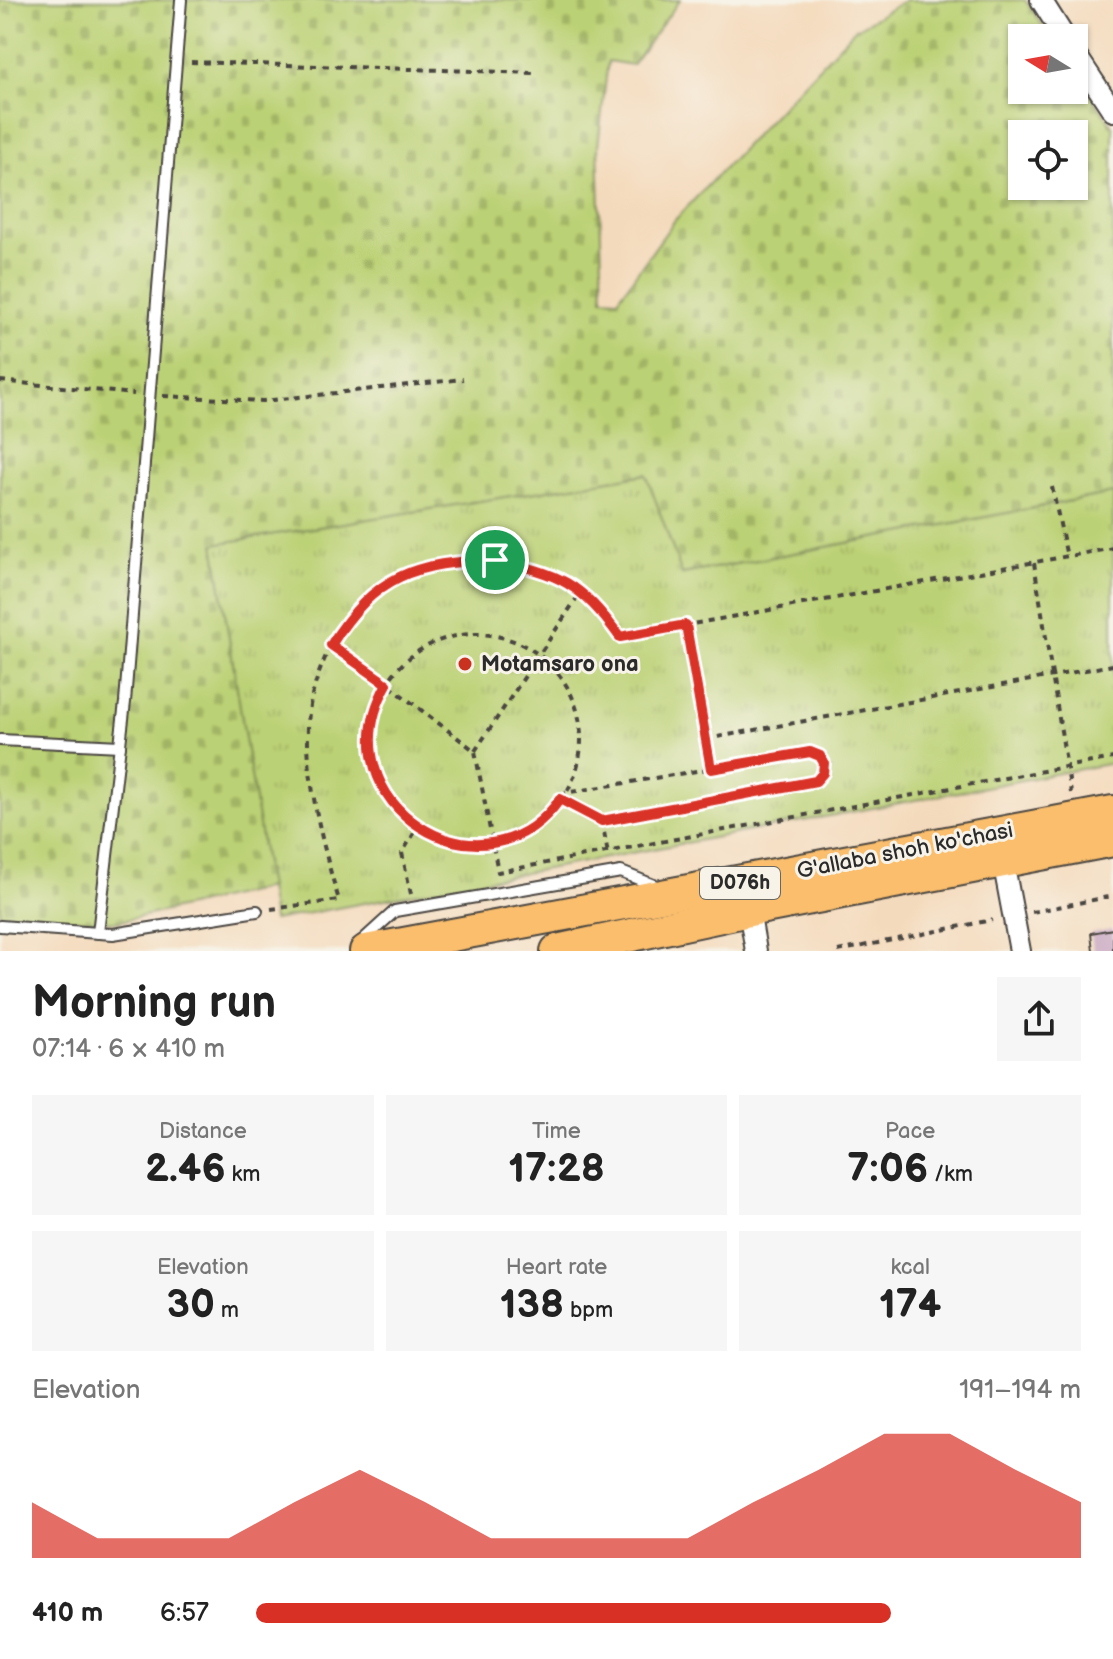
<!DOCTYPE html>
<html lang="en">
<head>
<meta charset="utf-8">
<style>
	body { margin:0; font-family:"Balsamiq Sans",sans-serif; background:#f6f6f6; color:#222; height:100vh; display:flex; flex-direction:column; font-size:30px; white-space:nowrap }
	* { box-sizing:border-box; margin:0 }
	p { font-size:26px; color:#767676 }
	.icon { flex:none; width:44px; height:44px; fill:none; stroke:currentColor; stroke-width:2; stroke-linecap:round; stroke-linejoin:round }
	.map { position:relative; height:951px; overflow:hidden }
	.details { display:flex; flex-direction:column; background:#fff; flex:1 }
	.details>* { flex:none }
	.needle { width:52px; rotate:281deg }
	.buttons { position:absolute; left:1008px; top:24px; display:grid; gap:16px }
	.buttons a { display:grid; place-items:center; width:80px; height:80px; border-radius:0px; background:#fff; box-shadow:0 2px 6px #0004; font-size:40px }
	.pin { position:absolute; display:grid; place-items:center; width:68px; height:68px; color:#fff; margin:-34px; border:4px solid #fff; border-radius:50%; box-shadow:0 2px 8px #0007 }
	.round { display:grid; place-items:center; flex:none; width:84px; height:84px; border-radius:0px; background:#f6f6f6 }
	.head { display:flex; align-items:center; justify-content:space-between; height:136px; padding:0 32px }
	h1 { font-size:44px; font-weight:800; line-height:60px }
	.figures { display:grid; grid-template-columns:repeat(3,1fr); gap:12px; height:136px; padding:8px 32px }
	.figures div { display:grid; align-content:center; border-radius:0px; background:#f6f6f6; text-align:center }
	.figures b { font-size:40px; font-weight:800 }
	.figures small { font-size:22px; font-weight:400 }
	.figures p { font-size:22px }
	.chart { height:224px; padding:16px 32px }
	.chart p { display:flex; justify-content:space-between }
	.chart svg { width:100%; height:144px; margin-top:8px; fill:#d93025; opacity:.7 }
	ul { padding:0 32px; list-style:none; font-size:26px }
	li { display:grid; grid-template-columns:128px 96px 1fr; align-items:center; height:60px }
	li i { height:20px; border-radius:10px; background:#d93025 }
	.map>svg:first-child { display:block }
	.grass { fill:url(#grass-tufts); stroke:#737e50; stroke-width:2 }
	.cemetery { fill:url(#cemetery-stones); stroke:#737e50; stroke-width:2; fill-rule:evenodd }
	.building { fill:#c09abb }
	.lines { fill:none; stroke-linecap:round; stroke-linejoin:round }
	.lane-casing { stroke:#494541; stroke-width:14 }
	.street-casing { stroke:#494541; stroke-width:24 }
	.primary-casing { stroke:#494541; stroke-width:36 }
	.path { stroke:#494541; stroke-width:4; stroke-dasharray:6 6; stroke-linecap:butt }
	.lane { stroke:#fff; stroke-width:10 }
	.street { stroke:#fff; stroke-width:20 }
	.primary { stroke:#fabe6d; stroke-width:32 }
	.route-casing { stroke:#fff; stroke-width:16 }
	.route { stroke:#d93025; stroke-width:10 }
	.poi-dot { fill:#c8321e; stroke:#f7f3e8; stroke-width:3 }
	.labels { text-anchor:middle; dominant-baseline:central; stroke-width:6; stroke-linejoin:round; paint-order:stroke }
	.shield { fill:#f7f3e8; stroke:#686764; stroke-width:2 }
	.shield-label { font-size:20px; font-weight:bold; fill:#2b2b2b }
	.poi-label { font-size:22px; font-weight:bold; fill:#2b2b2b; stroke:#f7f3e8; text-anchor:start }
	.street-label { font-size:22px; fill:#2b2b2b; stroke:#f7f3e8 }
</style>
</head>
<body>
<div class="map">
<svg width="1113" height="951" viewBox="0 0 1113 951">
	<defs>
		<pattern id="grass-tufts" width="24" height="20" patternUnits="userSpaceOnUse" patternTransform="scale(2)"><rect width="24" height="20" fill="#bbd175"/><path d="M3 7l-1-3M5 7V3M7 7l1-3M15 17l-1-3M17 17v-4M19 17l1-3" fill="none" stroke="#a1b465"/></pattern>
		<pattern id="cemetery-stones" width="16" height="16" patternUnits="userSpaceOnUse" patternTransform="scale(2)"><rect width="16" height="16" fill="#bbd175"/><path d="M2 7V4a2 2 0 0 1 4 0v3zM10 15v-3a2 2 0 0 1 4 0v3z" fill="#a1b465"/></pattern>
	</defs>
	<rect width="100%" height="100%" fill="#f7f3e8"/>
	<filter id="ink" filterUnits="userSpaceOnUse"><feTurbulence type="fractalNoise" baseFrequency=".0125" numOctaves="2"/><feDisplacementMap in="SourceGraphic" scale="16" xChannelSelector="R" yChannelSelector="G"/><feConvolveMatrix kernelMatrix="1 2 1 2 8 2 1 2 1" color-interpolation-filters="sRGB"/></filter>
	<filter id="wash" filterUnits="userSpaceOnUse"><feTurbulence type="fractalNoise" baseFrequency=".006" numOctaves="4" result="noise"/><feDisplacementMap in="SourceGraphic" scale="32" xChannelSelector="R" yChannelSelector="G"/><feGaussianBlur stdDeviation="1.8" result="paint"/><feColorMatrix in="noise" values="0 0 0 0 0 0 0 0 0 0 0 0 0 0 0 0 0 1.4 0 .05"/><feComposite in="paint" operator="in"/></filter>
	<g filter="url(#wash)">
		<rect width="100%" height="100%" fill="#f4dabc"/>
		<!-- grass -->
		<path class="grass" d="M647,474L682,574L1113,493V763L273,920L214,544Z"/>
		<!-- cemetery -->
		<path class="cemetery" d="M0,0H680L632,65L608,61L598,146L603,298L618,299L675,220L854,30L906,0H1025L1051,38H1022V90H1074V72L1113,127V493L682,574L646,474L214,544L269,888L117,922L0,914ZM1022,134H1074V186H1022Z"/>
		<g id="blocks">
			<!-- building -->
			<path class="building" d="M1113,929V951H1093L1091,933Z"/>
		</g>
	</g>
	<g filter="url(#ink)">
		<use href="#blocks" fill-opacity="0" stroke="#494541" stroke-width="2"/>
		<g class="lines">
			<defs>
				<g id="lane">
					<path d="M0,740L120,746"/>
					<path d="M0,926L113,934L257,911"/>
					<path d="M98,933L125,702L181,0"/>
					<path d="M362,941L395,911L621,872L656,886"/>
				</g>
				<g id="street">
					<path d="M1041,0L1065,38"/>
					<path d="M1074,52L1113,111"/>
					<path d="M1003,861L1020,951"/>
					<path d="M749,910L756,951"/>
				</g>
				<g id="primary">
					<path d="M366,951L1113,812"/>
					<path d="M557,951L749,910L1113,840"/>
				</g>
			</defs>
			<!-- lane casing -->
			<use href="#lane" class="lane-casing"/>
			<!-- street casing -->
			<use href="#street" class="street-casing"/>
			<!-- primary casing -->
			<use href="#primary" class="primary-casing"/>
			<!-- path -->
			<g class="path">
				<path d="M191,62L536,73"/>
				<path d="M0,381L134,394"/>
				<path d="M163,396L263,401L463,379"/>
				<path d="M1052,487L1067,557"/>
				<path d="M1034,563L1071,793"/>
				<path d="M686,625L711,769"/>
				<circle cx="476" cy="739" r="105"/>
				<path d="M331,645L387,684L475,751L498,872L1113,758"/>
				<path d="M706,739L1113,665"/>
				<path d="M475,751L581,592"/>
				<path d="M560,799L602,821L816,781L823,773L824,763L820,756L810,752L565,793"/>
				<path d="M602,821L608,854"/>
				<path d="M411,894L402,853L418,827"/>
				<path d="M271,909L339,900C322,846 297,747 313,692C335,612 387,563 472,560C505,559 542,567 571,584C592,596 606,617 620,637L1113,548"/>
				<path d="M1032,912L1113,896"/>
				<path d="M838,951L992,920"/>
			</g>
			<!-- lane -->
			<use href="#lane" class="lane"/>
			<!-- street -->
			<use href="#street" class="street"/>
			<!-- primary -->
			<use href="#primary" class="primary"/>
		</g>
	</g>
	<g class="lines" filter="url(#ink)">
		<defs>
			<path id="route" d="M495,560C560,574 580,582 620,637L686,625L711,769L810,752L820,756L824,763L823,773L816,781L602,821L560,799C485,906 319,804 387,684L331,645C375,575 415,562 495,560Z"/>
		</defs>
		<!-- route casing -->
		<use href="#route" class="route-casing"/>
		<!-- route -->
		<use href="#route" class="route"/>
	</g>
	<!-- markers -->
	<circle class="poi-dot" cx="465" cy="664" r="8"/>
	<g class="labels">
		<!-- shield labels -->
		<rect class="shield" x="700" y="867" width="80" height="32" rx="6"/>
		<g class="shield-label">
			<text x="740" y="883">D076h</text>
		</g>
		<!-- poi labels -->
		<g class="poi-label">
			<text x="481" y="664">Motamsaro ona</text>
		</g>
		<!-- street labels -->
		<g class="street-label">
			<text transform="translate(905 851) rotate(-11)">G'allaba shoh ko'chasi</text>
		</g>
	</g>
</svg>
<div class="buttons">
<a><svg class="needle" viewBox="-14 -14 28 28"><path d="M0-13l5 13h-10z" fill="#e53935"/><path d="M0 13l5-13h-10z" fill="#767676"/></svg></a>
<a><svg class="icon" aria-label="locate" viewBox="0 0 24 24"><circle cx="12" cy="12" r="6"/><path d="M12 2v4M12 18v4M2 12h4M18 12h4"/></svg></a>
</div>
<div class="pin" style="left:495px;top:560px;background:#1e9e55"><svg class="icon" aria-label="arrive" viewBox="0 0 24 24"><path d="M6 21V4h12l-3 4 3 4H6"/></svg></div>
</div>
<section class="details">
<div class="head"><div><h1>Morning run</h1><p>07:14 · 6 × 410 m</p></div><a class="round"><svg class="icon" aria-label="share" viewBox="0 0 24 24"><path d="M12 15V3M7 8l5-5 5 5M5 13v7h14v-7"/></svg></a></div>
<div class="figures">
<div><p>Distance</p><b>2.46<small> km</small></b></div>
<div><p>Time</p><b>17:28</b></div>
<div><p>Pace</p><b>7:06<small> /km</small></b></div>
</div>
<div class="figures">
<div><p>Elevation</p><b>30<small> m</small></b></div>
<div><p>Heart rate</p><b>138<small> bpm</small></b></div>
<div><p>kcal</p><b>174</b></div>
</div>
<div class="chart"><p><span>Elevation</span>191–194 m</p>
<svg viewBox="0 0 160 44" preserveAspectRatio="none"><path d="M0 44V27L10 38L20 38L30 38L40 27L50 17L60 27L70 38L80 38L90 38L100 38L110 27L120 17L130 6L140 6L150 17L160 27V44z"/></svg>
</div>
<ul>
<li><b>410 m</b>6:57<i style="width:77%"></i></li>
</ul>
</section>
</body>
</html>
